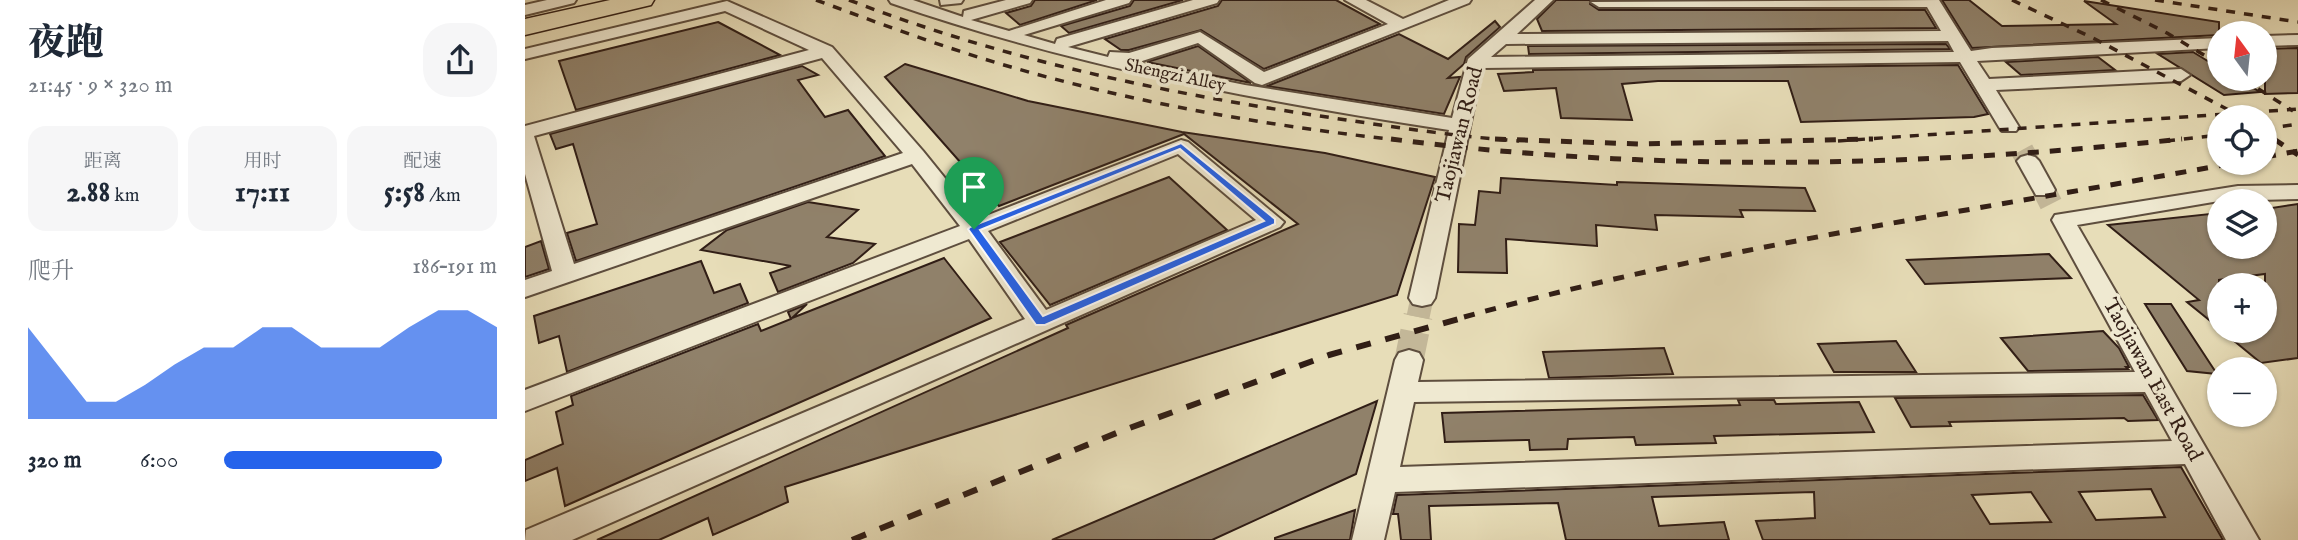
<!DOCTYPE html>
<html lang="zh">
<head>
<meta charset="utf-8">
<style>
	body { margin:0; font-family:"IM FELL English","Noto Serif SC",serif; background:#f6f6f7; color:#1f2937; height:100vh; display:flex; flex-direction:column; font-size:26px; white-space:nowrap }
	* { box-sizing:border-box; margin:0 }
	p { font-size:23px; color:#747a83 }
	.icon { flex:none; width:38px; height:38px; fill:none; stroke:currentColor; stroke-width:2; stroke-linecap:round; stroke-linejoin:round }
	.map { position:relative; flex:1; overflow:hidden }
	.sheet { display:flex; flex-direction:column; background:#fff; width:525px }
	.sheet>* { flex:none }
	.needle { width:46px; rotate:345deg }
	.controls { position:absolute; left:1682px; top:21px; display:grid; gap:14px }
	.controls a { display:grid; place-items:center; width:70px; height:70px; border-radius:50%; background:#fff; box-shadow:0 2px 5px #0004; font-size:35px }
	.pin { position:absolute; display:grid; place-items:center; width:60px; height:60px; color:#fff; margin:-72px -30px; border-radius:50% 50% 50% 0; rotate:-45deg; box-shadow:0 0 7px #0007 }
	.pin .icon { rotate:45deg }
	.round { display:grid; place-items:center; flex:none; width:74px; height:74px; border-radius:28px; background:#f6f6f7 }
	.head { display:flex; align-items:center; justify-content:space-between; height:119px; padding:0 28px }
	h1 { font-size:38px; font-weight:800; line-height:52px }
	.stats { display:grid; grid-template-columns:repeat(3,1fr); gap:10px; height:119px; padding:7px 28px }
	.stats div { display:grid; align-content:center; border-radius:18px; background:#f6f6f7; text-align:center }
	.stats b { font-size:30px; font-weight:800 }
	.stats small { font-size:19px; font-weight:400 }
	.stats p { font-size:19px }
	.chart { height:196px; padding:14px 28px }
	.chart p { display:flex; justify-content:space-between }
	.chart svg { width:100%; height:126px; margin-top:7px; fill:#2563eb; opacity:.7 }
	ul { padding:0 28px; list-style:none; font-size:23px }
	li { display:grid; grid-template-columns:112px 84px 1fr; align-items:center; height:52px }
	li i { height:18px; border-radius:9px; background:#2563eb }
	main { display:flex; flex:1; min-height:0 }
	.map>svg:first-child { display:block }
	.building { fill:#90816a; stroke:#311e16; stroke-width:2; fill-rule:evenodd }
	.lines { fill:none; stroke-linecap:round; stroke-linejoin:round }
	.minor-tunnel-far1 { stroke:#c3b798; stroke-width:23; stroke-dasharray:23 11; stroke-linecap:butt }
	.minor-tunnel { stroke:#c3b798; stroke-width:29; stroke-dasharray:29 15; stroke-linecap:butt }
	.minor-casing { stroke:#5e4e3e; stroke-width:4 }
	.highway-casing { stroke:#311e16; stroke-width:3 }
	.minor { fill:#efe9d1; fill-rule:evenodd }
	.highway { fill:#e7ddb8; fill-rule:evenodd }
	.rail-far2 { stroke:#311e16; stroke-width:3.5; stroke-dasharray:9 9; stroke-linecap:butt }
	.rail-far1 { stroke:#311e16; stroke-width:5; stroke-dasharray:11 11; stroke-linecap:butt }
	.rail { stroke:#311e16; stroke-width:6; stroke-dasharray:15 15; stroke-linecap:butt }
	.route { fill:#2563eb; stroke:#fff; stroke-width:2; fill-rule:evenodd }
	.labels { text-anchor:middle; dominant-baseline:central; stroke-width:7; stroke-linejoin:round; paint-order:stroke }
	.far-street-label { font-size:18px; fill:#311e16; stroke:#efe9d1 }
	.street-label { font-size:21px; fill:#311e16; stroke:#efe9d1 }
</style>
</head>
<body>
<main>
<section class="sheet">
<div class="head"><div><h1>夜跑</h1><p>21:45 · 9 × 320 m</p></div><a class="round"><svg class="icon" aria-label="share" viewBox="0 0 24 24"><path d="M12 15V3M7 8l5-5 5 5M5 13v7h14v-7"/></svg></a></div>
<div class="stats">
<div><p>距离</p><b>2.88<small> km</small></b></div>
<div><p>用时</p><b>17:11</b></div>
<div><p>配速</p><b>5:58<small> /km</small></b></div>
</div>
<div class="chart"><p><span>爬升</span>186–191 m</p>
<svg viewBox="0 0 160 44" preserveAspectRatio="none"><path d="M0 44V12L10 25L20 38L30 38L40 32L50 25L60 19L70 19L80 12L90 12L100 19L110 19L120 19L130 12L140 6L150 6L160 12V44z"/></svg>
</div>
<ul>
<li><b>320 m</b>6:00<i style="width:80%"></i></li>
</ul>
</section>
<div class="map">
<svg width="1773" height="540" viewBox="0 0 1773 540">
	<rect width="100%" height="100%" fill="#e7ddb8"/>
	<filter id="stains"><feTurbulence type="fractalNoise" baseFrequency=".00286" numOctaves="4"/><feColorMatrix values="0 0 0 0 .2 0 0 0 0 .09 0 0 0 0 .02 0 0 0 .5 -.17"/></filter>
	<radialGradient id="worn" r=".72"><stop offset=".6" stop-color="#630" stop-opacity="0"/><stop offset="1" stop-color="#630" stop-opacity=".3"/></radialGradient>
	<!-- building -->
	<g class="building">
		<path d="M510,0H572L495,25L481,13L506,6Z"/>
		<path d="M609,0H658L544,33L536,26L605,6Z"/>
		<path d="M697,0H811L855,24L739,69L676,30L604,50H596L580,39L693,6Z"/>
		<path d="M1031,0H1065V4L1074,10H1400L1411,28L1017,31L1012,19Z"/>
		<path d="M1417,0H1444L1477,26L1591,24L1559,1L1694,22V35L1447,48Z"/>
		<path d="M970,21L975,27L941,57L939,64L923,78L935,77L919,114L742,86L874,34L923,59Z"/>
		<path d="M193,22L255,55L51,110L34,61Z"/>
		<path d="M1421,44L1425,49L1004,54L1003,46Z"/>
		<path d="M673,46L726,83L622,62Z"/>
		<path d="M1740,49L1773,48V93L1740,94Z"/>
		<path d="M1668,52L1694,68V79H1713L1735,92L1699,95L1633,54Z"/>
		<path d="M1573,57L1590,70L1496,75L1481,62Z"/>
		<path d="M380,64L503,101L657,132L800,153L910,177L872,295L260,487L263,502L188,535L183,518L134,540H72L543,328L541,325L773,224L659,134L474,206L360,77Z"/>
		<path d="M1433,65L1463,114L1449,117L1276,122L1263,81H1133L1097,84L1107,120L1036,118L1031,88L979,91L973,74L1008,72V70Z"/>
		<path d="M277,66L293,75L273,80L300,117L323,110L360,156L51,261L42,233L72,224L48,144L31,149L25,134Z"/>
		<path d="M644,177L702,230L525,305L475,242Z"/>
		<path d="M976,178L1092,185V182L1280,188L1290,211L1215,210L1218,217L1130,215L1132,230L1071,225L1072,246L981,239L982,273L933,272L934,224L950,225L954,191L975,193Z"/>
		<path d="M283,202L333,210L302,237L350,244L328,263L253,292L245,273L266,266L176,250L202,230Z"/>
		<path d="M1773,204V358L1736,363L1697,331H1740V274L1694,280V328L1662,302L1674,300L1583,225L1694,213V247H1740V209Z"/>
		<path d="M16,241L24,269L0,277V247Z"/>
		<path d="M1524,254L1546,278L1400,284L1382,260Z"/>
		<path d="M419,258L466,318L40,506L32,468L0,481V460L38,444L31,412L48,405L46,396L233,324L236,331L266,319L263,312L282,304L267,318Z"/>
		<path d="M176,261L189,293L215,284L223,303L42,372L34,336L14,343L9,316Z"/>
		<path d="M1620,304H1646L1692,374L1662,371Z"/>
		<path d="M1578,331L1594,348L1604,367H1601L1603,369L1503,371L1476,338Z"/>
		<path d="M1371,341L1391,372H1309L1293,344Z"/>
		<path d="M1139,348L1148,374L1024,378L1018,352Z"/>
		<path d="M1618,395L1633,420L1603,421L1599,418L1424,422L1426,426L1386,427L1370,398Z"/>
		<path d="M1213,400H1249L1251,404L1334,402L1349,432L1189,436L1191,443L1111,445L1109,437L1043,439L1042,449L1005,450L1004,440L920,442L917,413L1215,405Z"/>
		<path d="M852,401L831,474L687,540H527Z"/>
		<path d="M1656,467L1698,540H1238L1231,521L1290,518L1289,492L1127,497L1134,526L1199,522L1204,540H1041L1033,503L904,506L906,540H876L873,514H868L872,495ZM1626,489L1640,517L1571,520L1554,492ZM1506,492L1526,522L1465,524L1447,495Z"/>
		<path d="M830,510L825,540H750V538Z"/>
	</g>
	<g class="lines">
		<!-- minor-tunnel-far1 -->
		<g class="minor-tunnel-far1">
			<path d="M1497,150L1503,161"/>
			<path d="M1519,190L1526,204"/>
			<path d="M893,317L897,298"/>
		</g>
		<!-- minor-tunnel -->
		<path class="minor-tunnel" d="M884,360L893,316"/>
		<defs>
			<g id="minor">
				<path d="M22,0H51L49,3L0,15V5Z"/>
				<path d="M364,0H388L438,17L439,11L481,0H507L505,3L446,20L484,31L581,0H606L604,3L499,35L530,44L532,39L668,0H694L692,3L543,47L583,57L585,52L604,53L675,32L739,72L863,24L820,0H841L878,19L924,0H946L944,3L737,85L730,83L673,43L611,63L720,85L927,118L943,59L1010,0H1028L992,34L1416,31L1402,7H1074L1066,2L1414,0L1446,51L1467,48L1694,38V48L1452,61L1464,79L1656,69L1665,75L1656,81L1471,90L1494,127L1491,131H1477L1474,127L1435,62L957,68L910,298L906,304L897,306L888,304L884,298L924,130C734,101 548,66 366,3ZM1423,41L1429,52L966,57L981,44Z"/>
				<path d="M415,0H438L436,3L416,5Z"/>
				<path d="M202,1L307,47L398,151L453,219L656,140L663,142L759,222L755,227L47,540H0L1,530L500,319L444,239L0,411V390L435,226L387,164L0,297V280L27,271L0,174V126L284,50L200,11L0,59V49ZM297,58L378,153L49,264L9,136ZM653,154L731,220L521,310L463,231Z"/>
				<path d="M1773,35V45L1740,46V36Z"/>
				<path d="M1503,155L1510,157L1514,161L1530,190L1527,195H1511L1492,161L1496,157Z"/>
				<path d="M1773,185V199L1694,201L1552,225L1734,540H1701L1660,464L870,492L859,540H827L870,360L874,353L884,350L894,353L898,360L893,382L1610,372L1527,220L1530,215L1713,186ZM1620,392L1647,441L875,467L889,402Z"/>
			</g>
			<path id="highway" d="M85,0H129L126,5L0,35V19Z"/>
		</defs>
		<!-- minor casing -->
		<use href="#minor" class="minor-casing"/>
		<!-- highway casing -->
		<use href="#highway" class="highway-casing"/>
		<!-- minor -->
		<use href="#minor" class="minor"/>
		<!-- highway -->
		<use href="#highway" class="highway"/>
		<!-- rail-far2 -->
		<g class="rail-far2">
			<path d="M291,0C356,24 420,48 486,67C614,104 750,127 882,141"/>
			<path d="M324,0C474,58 629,91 788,115C856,125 925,136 994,141"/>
			<path d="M1487,0L1570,39L1711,114"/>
			<path d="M1576,0L1642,33L1694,64"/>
			<path d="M1630,0L1773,22"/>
			<path d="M1718,79L1768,111"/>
			<path d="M1740,129L1773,124"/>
			<path d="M1740,133L1751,141"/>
			<path d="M1313,141L1773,109"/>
			<path d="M1641,141L1694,135"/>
		</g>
		<!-- rail-far1 -->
		<g class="rail-far1">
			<path d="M866,139C1128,173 1395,167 1657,139"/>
			<path d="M970,139L1116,144L1348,139"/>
			<path d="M1749,139L1773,155"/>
			<path d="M1740,157L1773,151"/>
			<path d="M939,317C1191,247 1452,210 1709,163"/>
		</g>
		<!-- rail -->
		<path class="rail" d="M327,540L599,430L804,355L945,316"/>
	</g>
	<!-- route -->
	<path class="route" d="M656,143L750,219V224L520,325H511L443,229L445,227ZM655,149L739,221L518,316L455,230Z"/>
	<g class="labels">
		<!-- far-street labels -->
		<g class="far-street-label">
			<text transform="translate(650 76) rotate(12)">Shengzi Alley</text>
		</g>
		<!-- street labels -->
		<g class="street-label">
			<text transform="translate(935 135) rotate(-76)">Taojiawan Road</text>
			<text transform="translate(1627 380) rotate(61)">Taojiawan East Road</text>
		</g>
	</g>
	<rect width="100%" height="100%" filter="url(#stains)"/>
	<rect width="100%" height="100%" fill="url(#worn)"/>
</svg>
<div class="controls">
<a><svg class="needle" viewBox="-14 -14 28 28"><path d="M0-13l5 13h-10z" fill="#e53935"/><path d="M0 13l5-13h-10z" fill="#747a83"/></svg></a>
<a><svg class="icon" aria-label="locate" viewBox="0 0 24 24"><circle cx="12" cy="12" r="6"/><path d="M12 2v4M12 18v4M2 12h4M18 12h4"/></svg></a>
<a><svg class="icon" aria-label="layers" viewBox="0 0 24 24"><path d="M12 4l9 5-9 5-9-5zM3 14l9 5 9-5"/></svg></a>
<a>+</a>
<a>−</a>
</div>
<div class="pin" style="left:449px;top:229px;background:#1e9e55"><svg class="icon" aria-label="arrive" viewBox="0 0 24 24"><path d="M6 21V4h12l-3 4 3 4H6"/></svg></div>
</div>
</main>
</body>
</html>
